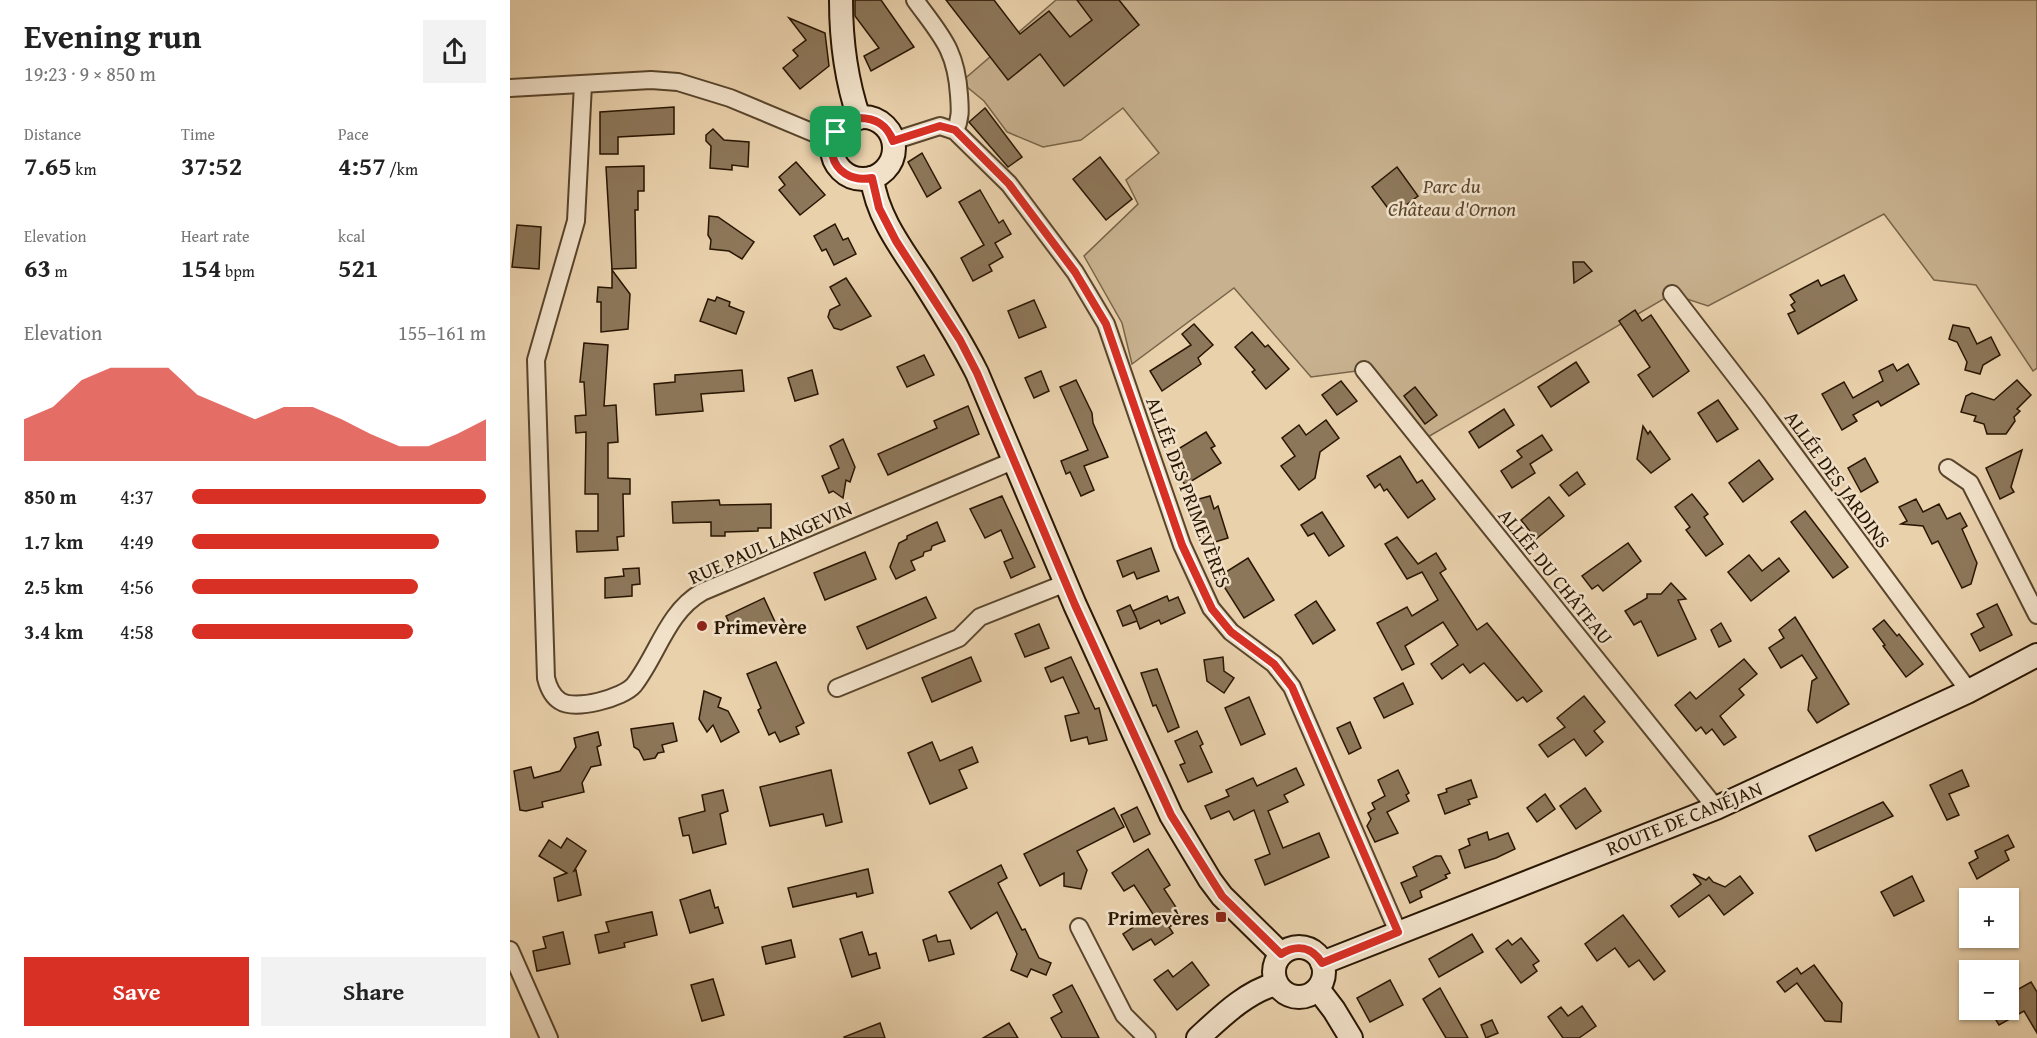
<!DOCTYPE html>
<html lang="en">
<head>
<meta charset="utf-8">
<style>
	body { margin:0; font-family:"Gentium Book Plus",serif; background:#f2f2f2; color:#222; height:100vh; display:flex; flex-direction:column; font-size:22px; white-space:nowrap }
	* { box-sizing:border-box; margin:0 }
	p { font-size:20px; color:#767676 }
	.icon { flex:none; width:33px; height:33px; fill:none; stroke:currentColor; stroke-width:2; stroke-linecap:round; stroke-linejoin:round }
	.map { position:relative; flex:1; overflow:hidden }
	.panel { display:flex; flex-direction:column; background:#fff; width:510px }
	.panel>* { flex:none }
	.tools { position:absolute; left:1449px; top:888px; display:grid; gap:12px }
	.tools a { display:grid; place-items:center; width:60px; height:60px; border-radius:0px; background:#fff; box-shadow:0 2px 4px #0004; font-size:30px }
	.pin { position:absolute; display:grid; place-items:center; width:51px; height:51px; color:#fff; margin:-26px; border-radius:12px; box-shadow:0 3px 9px #0006 }
	.round { display:grid; place-items:center; flex:none; width:63px; height:63px; border-radius:0px; background:#f2f2f2 }
	.head { display:flex; align-items:center; justify-content:space-between; height:102px; padding:0 24px }
	h1 { font-size:33px; font-weight:700; line-height:45px }
	.stats { display:grid; grid-template-columns:repeat(3,1fr); gap:9px; height:102px; padding:6px 24px }
	.stats div { display:grid; align-content:center }
	.stats b { font-size:26px; font-weight:700 }
	.stats small { font-size:16px; font-weight:400 }
	.stats p { font-size:16px }
	.chart { height:168px; padding:12px 24px }
	.chart p { display:flex; justify-content:space-between }
	.chart svg { width:100%; height:108px; margin-top:6px; fill:#d93025; opacity:.7 }
	.action { display:flex; gap:12px; margin-top:auto; padding:12px 24px }
	.action a { flex:1; height:69px; border-radius:0px; background:#d93025; color:#fff; font-size:24px; font-weight:700; line-height:69px; text-align:center }
	.action a+a { background:#f2f2f2; color:#222 }
	ul { padding:0 24px; list-style:none; font-size:20px }
	li { display:grid; grid-template-columns:96px 72px 1fr; align-items:center; height:45px }
	li i { height:15px; border-radius:8px; background:#d93025 }
	main { display:flex; flex:1; min-height:0 }
	.map>svg:first-child { display:block }
	.green { fill:#c8b18f; stroke:#786448; stroke-width:1.5 }
	.building { fill:#8d775a; stroke:#291602; stroke-width:1.5 }
	.lines { fill:none; stroke-linecap:round; stroke-linejoin:round }
	.street-casing { stroke:#59452c; stroke-width:20 }
	.secondary-casing { stroke:#291602; stroke-width:26 }
	.street { stroke:#f1e1c9; stroke-width:16 }
	.secondary { stroke:#f1e1c9; stroke-width:22 }
	.route-casing { stroke:#fff; stroke-width:12 }
	.route { stroke:#d93025; stroke-width:8 }
	.poi-dot { fill:#8f2418; stroke:#f1e1c9; stroke-width:2 }
	.labels { text-anchor:middle; dominant-baseline:central; stroke-width:5; stroke-linejoin:round; paint-order:stroke }
	.park-label { font-size:20px; font-style:italic; fill:#59442c; stroke:#f1e1c9 }
	.street-label { font-size:20px; fill:#291602; stroke:#f1e1c9 }
	.poi-label { font-size:20px; font-weight:bold; fill:#291602; stroke:#f1e1c9; text-anchor:start }
</style>
</head>
<body>
<main>
<section class="panel">
<div class="head"><div><h1>Evening run</h1><p>19:23 · 9 × 850 m</p></div><a class="round"><svg class="icon" aria-label="share" viewBox="0 0 24 24"><path d="M12 15V3M7 8l5-5 5 5M5 13v7h14v-7"/></svg></a></div>
<div class="stats">
<div><p>Distance</p><b>7.65<small> km</small></b></div>
<div><p>Time</p><b>37:52</b></div>
<div><p>Pace</p><b>4:57<small> /km</small></b></div>
</div>
<div class="stats">
<div><p>Elevation</p><b>63<small> m</small></b></div>
<div><p>Heart rate</p><b>154<small> bpm</small></b></div>
<div><p>kcal</p><b>521</b></div>
</div>
<div class="chart"><p><span>Elevation</span>155–161 m</p>
<svg viewBox="0 0 160 44" preserveAspectRatio="none"><path d="M0 44V27L10 22L20 11L30 6L40 6L50 6L60 17L70 22L80 27L90 22L100 22L110 27L120 33L130 38L140 38L150 33L160 27V44z"/></svg>
</div>
<ul>
<li><b>850 m</b>4:37<i style="width:100%"></i></li>
<li><b>1.7 km</b>4:49<i style="width:84%"></i></li>
<li><b>2.5 km</b>4:56<i style="width:77%"></i></li>
<li><b>3.4 km</b>4:58<i style="width:75%"></i></li>
</ul>
<div class="action"><a>Save</a><a>Share</a></div>
</section>
<div class="map">
<svg width="1527" height="1038" viewBox="0 0 1527 1038">
	<rect width="100%" height="100%" fill="#e9d1ac"/>
	<filter id="stains"><feTurbulence type="fractalNoise" baseFrequency=".00333" numOctaves="4"/><feColorMatrix values="0 0 0 0 .2 0 0 0 0 .09 0 0 0 0 .02 0 0 0 .5 -.17"/></filter>
	<radialGradient id="worn" r=".72"><stop offset=".6" stop-color="#630" stop-opacity="0"/><stop offset="1" stop-color="#630" stop-opacity=".3"/></radialGradient>
	<!-- green -->
	<path class="green" d="M546,0H1527V368L1523,371L1466,285L1424,280L1374,214L1198,306L1162,294L911,441L854,370L801,377L724,288L622,364L612,323L574,256L628,204L616,180L649,153L613,108L571,140L533,147L497,132L474,101L451,82Z"/>
	<!-- building -->
	<g class="building">
		<path d="M345,0H371L404,47L361,71L354,56L369,48L345,16Z"/>
		<path d="M436,0H484L510,34L539,11L560,37L582,20L567,0H609L629,25L554,86L530,54L498,80Z"/>
		<path d="M279,18L315,33L319,66L290,89L273,68L288,56L283,50L296,40Z"/>
		<path d="M164,107V134L108,137V154H90V112Z"/>
		<path d="M475,108L512,157L498,167L459,122Z"/>
		<path d="M203,129L214,140L239,142L238,167L222,165V170L200,168L201,146L196,141V135Z"/>
		<path d="M412,153L431,188L417,197L398,162Z"/>
		<path d="M590,157L622,199L596,220L563,179Z"/>
		<path d="M286,162L315,195L290,215L269,190L275,185L269,177Z"/>
		<path d="M134,166V191H128V210H125L126,268L102,269L96,167Z"/>
		<path d="M887,167L908,196L883,215L862,187Z"/>
		<path d="M470,190L489,223L493,220L501,234L485,243L493,257L479,265L482,271L463,281L451,258L474,245L449,202Z"/>
		<path d="M199,216L208,217L244,242L232,259L219,251L200,249L201,240L198,235Z"/>
		<path d="M325,224L333,240L338,238L346,254L324,265L316,249L312,251L304,236Z"/>
		<path d="M7,225L31,227L29,269L2,267Z"/>
		<path d="M1063,262H1074L1082,271L1064,283Z"/>
		<path d="M102,270L120,294L118,329L91,332V302H87L88,287L102,288Z"/>
		<path d="M1334,275L1347,300L1288,334L1278,314L1285,311L1281,305L1285,302L1280,295L1308,280L1311,286Z"/>
		<path d="M336,278L361,316L331,330L324,328L318,317L320,310L330,305L320,287Z"/>
		<path d="M207,297L220,302L219,306L234,312L226,334L190,321L198,299L205,301Z"/>
		<path d="M524,300L536,327L509,338L498,311Z"/>
		<path d="M1125,310L1132,321L1141,315L1179,371L1143,397L1128,375L1140,367L1109,321Z"/>
		<path d="M684,324L703,345L688,358L691,364L652,391L640,371L681,345L672,334Z"/>
		<path d="M1443,325L1459,328L1467,344L1481,337L1490,355L1473,365L1470,374L1455,370L1457,362L1447,342L1439,339Z"/>
		<path d="M742,332L755,347L758,345L779,369L756,389L742,372L745,370L725,347Z"/>
		<path d="M74,343L98,345L94,406L106,405L108,442L98,443V478L120,479V494H113L114,536L107,537L108,550L67,552L66,531H88V494H75L76,432L66,433L65,416L76,415L74,382H70Z"/>
		<path d="M414,355L424,375L397,387L387,367Z"/>
		<path d="M1066,362L1079,382L1041,407L1028,387Z"/>
		<path d="M1383,364L1387,371L1398,364L1409,384L1371,406L1368,401L1343,415L1347,421L1332,430L1312,394L1334,382L1343,398L1373,381L1369,371Z"/>
		<path d="M232,370L234,391L191,394L193,411L146,415L144,384L165,382V375Z"/>
		<path d="M302,370L308,394L285,401L278,378Z"/>
		<path d="M531,371L539,391L524,398L515,378Z"/>
		<path d="M566,380L582,413L583,423L598,457L574,466L584,490L571,496L560,472L556,474L551,461L578,450L550,387Z"/>
		<path d="M1507,380L1521,395L1507,409L1510,411L1504,417L1505,421L1496,434H1477L1474,424L1464,421L1466,416L1451,412L1456,396L1462,393L1484,400Z"/>
		<path d="M831,381L847,401L827,415L812,395Z"/>
		<path d="M905,387L927,415L915,424L894,396Z"/>
		<path d="M1208,400L1228,429L1207,442L1188,413Z"/>
		<path d="M458,406L469,434L378,475L368,454L427,428L424,421Z"/>
		<path d="M994,409L1004,425L969,448L959,432Z"/>
		<path d="M816,420L829,438L810,452L805,478L789,490L771,466L785,456L772,438L789,425L796,435Z"/>
		<path d="M1133,426L1138,434L1140,431L1160,459L1141,473L1127,459Z"/>
		<path d="M696,432L705,446L701,448L711,463L675,485L666,470L670,468L660,454Z"/>
		<path d="M1032,435L1042,450L1020,464L1025,473L1002,488L991,471L1012,457L1007,451Z"/>
		<path d="M333,439L345,467L340,482L336,480L333,498L323,491L319,493L312,476L329,468L320,446Z"/>
		<path d="M1512,450L1501,487L1504,492L1490,499L1476,468Z"/>
		<path d="M890,456L907,483L912,480L925,499L898,518L877,489L874,491L870,484L865,488L857,476Z"/>
		<path d="M1355,458L1368,482L1351,492L1338,468Z"/>
		<path d="M1249,460L1263,479L1233,502L1219,483Z"/>
		<path d="M1067,472L1075,484L1059,496L1050,485Z"/>
		<path d="M1182,494L1198,514L1194,517L1213,544L1196,556L1176,530L1180,527L1165,507Z"/>
		<path d="M492,496L525,567L501,578L494,562L503,558L491,530L475,538L460,509Z"/>
		<path d="M700,496L704,509L708,506L718,538L692,546L678,502Z"/>
		<path d="M1039,497L1054,516L1026,539L1011,520Z"/>
		<path d="M1406,499L1413,512L1429,504L1437,519L1450,513L1457,526L1452,529L1467,563L1461,584L1452,588L1428,541L1422,544L1413,526L1391,524L1397,521L1389,507Z"/>
		<path d="M209,500L210,505L261,504V528H248V531L215,532V536H201V522L163,523L162,502Z"/>
		<path d="M1295,511L1338,567L1323,578L1281,522Z"/>
		<path d="M812,512L834,546L819,556L804,533L798,536L791,525Z"/>
		<path d="M427,522L435,541L422,546L421,550L414,552L413,556L401,561L405,570L386,579L380,567L389,543L397,539V536Z"/>
		<path d="M887,537L908,564L926,553L936,569L930,573L967,630L977,623L1032,691L1017,702L1013,697L1007,701L974,663L960,673L953,664L932,679L921,664L948,645L933,622L895,646L904,664L892,670L867,623L897,607L902,616L928,600L912,572L897,579L875,544Z"/>
		<path d="M1118,543L1131,561L1093,591L1088,585L1082,589L1072,576Z"/>
		<path d="M641,548L649,571L627,579L624,572L613,577L607,561Z"/>
		<path d="M355,552L366,579L315,600L304,573Z"/>
		<path d="M1239,555L1252,571L1269,558L1279,571L1241,601L1218,572Z"/>
		<path d="M738,558L764,600L734,618L708,577Z"/>
		<path d="M129,568L130,584L122,585V596L95,598V578L114,576L113,569Z"/>
		<path d="M1161,583L1176,599L1168,600L1186,639L1148,656L1131,621L1124,625L1115,611L1137,598V594H1151Z"/>
		<path d="M657,596L659,601L668,597L675,613L651,624L649,620L630,629L627,621L613,626L607,611L620,605L627,620L623,611Z"/>
		<path d="M416,597L426,618L357,649L347,627Z"/>
		<path d="M254,598L266,624L254,630L251,624L230,633L223,631L216,616Z"/>
		<path d="M806,601L825,630L803,644L785,615Z"/>
		<path d="M1487,604L1502,635L1470,651L1461,634L1474,627L1467,614Z"/>
		<path d="M1285,617L1339,704L1307,723L1298,710L1302,681L1307,678L1292,655L1271,668L1259,648L1274,638L1269,630Z"/>
		<path d="M1374,620L1387,636L1389,634L1413,664L1396,677L1373,646L1375,645L1363,629Z"/>
		<path d="M1211,623L1221,641L1209,647L1201,630Z"/>
		<path d="M529,624L539,648L515,657L505,634Z"/>
		<path d="M461,657L471,681L422,702L412,678Z"/>
		<path d="M561,657L585,709L589,708L597,740L579,744L577,737L561,741L555,716L569,713L553,677L541,682L535,668Z"/>
		<path d="M713,657L714,671L724,678L714,693L697,681L694,660Z"/>
		<path d="M1234,659L1247,674L1229,689L1234,695L1210,716L1226,737L1214,745L1202,729L1196,734L1191,727L1186,731L1165,705L1180,692L1186,699Z"/>
		<path d="M266,662L294,723L286,727L289,734L270,742L265,732L259,735L248,710L251,708L237,674Z"/>
		<path d="M647,669L669,727L658,732L646,705L643,706L631,673Z"/>
		<path d="M893,683L903,704L874,718L864,698Z"/>
		<path d="M194,691L211,698L208,707L218,711L229,732L211,742L203,725L197,732L189,719Z"/>
		<path d="M1074,696L1095,722L1084,731L1093,742L1076,756L1064,739L1038,757L1029,745L1055,727L1047,718Z"/>
		<path d="M739,697L755,734L731,745L715,708Z"/>
		<path d="M840,722L851,748L839,754L827,728Z"/>
		<path d="M163,723L167,741L152,745L154,752L148,753L145,758L134,760L129,750L124,747L121,729Z"/>
		<path d="M687,731L693,744L690,746L702,772L678,782L670,765L675,763L665,741Z"/>
		<path d="M88,732L91,745L87,747L91,765L81,767L72,783L74,792L32,802L33,807L16,811L10,810L4,771L21,767L24,778L50,771L66,747L64,738Z"/>
		<path d="M422,742L430,761L462,747L468,762L449,770L457,788L420,804L398,753Z"/>
		<path d="M786,768L794,785L774,795L778,802L758,811L773,848L809,833L819,857L755,885L745,860L760,854L744,810L724,820L719,811L701,819L695,806L719,796L716,790L743,778L747,786Z"/>
		<path d="M321,770L332,822L316,826L313,814L260,826L250,787Z"/>
		<path d="M888,770L899,793L896,795L899,801L877,812L888,833L865,842L857,826L861,819L858,813L865,809L862,803L875,796L868,780Z"/>
		<path d="M1452,770L1459,786L1439,794L1449,815L1437,820L1420,785Z"/>
		<path d="M961,780L967,797L958,800L960,804L935,814L928,795L937,792L936,789Z"/>
		<path d="M1075,788L1091,811L1066,829L1050,806Z"/>
		<path d="M213,790L218,811L210,814L216,844L183,853L179,835L173,836L169,818L195,811L192,795Z"/>
		<path d="M1035,794L1045,809L1027,822L1017,808Z"/>
		<path d="M1373,802L1383,816L1306,851L1299,836Z"/>
		<path d="M627,807L640,834L624,842L611,815Z"/>
		<path d="M604,808L614,827L567,851L577,870L571,889L554,886V873L530,886L514,854Z"/>
		<path d="M977,832L979,840L998,833L1005,849L986,858L955,868L949,850L960,845L958,839Z"/>
		<path d="M1498,835L1504,847L1495,851L1499,860L1467,879L1459,863L1468,858L1465,851Z"/>
		<path d="M57,838L76,851L64,871L66,870L71,895L48,901L44,878L57,873L29,856L39,840L51,848Z"/>
		<path d="M638,849L660,885L654,889L673,918L659,927L663,933L645,945L641,939L623,950L613,934L643,914L624,885L614,891L602,873Z"/>
		<path d="M926,856H931L940,873L935,875L937,878L910,891L912,897L900,903L891,883L907,876L903,867Z"/>
		<path d="M491,865L497,878L488,883L512,930L515,929L529,958L541,963L536,975L521,969L517,977L501,970L507,954L487,912L461,929L439,892Z"/>
		<path d="M358,869L363,893L347,897L346,893L283,907L278,888Z"/>
		<path d="M1183,874L1196,880L1199,877L1203,882L1215,887L1230,876L1243,893L1214,915L1199,895L1169,917L1161,906L1191,884Z"/>
		<path d="M1402,876L1414,901L1384,916L1371,892Z"/>
		<path d="M200,890L205,908L208,907L213,923L180,933L170,900Z"/>
		<path d="M142,912L147,935L114,943L115,947L89,953L85,935L99,932L96,922Z"/>
		<path d="M1113,915L1155,971L1144,980L1129,960L1119,967L1105,948L1087,961L1075,944Z"/>
		<path d="M53,932L60,964L27,971L23,951L36,948L33,937Z"/>
		<path d="M352,932L359,955L366,953L370,968L342,977L330,939Z"/>
		<path d="M962,934L973,952L929,977L919,959Z"/>
		<path d="M426,935L428,942L440,940L444,954L419,961L413,940Z"/>
		<path d="M1011,938L1029,961L1023,965L1027,971L1011,983L986,949L998,940L1002,945Z"/>
		<path d="M281,940L285,957L256,964L252,947Z"/>
		<path d="M682,962L699,985L667,1010L644,980L658,970L663,977Z"/>
		<path d="M1304,965L1332,1003L1331,1022L1315,1021L1287,983L1275,992L1267,982L1287,968L1291,974Z"/>
		<path d="M203,979L214,1015L192,1021L181,985Z"/>
		<path d="M880,980L893,1005L860,1022L847,998Z"/>
		<path d="M1521,982L1527,992V1033L1514,1011L1489,1025L1480,1010H1498V995Z"/>
		<path d="M562,985L570,1000L589,1038H552L541,1018L552,1012L543,995Z"/>
		<path d="M930,988L958,1038H936L913,999Z"/>
		<path d="M1072,1006L1086,1026L1069,1038H1053L1038,1017L1051,1007L1058,1016Z"/>
		<path d="M982,1020L988,1033L976,1038L971,1025Z"/>
		<path d="M370,1023L375,1038H335L334,1037Z"/>
		<path d="M499,1023L508,1038H473Z"/>
	</g>
	<g class="lines">
		<defs>
			<g id="street">
				<path d="M405,0C431,36 446,49 449,95C450,109 451,118 445,131"/>
				<path d="M73,84L66,221L26,360L36,678C38,686 42,696 50,701C65,711 113,698 124,685C148,654 157,612 192,592L505,460"/>
				<path d="M0,88L141,80L168,82L220,98L323,141"/>
				<path d="M383,141L430,126L445,131L499,184L565,272L596,324L672,545L701,608L721,632L764,664L782,687L888,932"/>
				<path d="M1162,294L1247,404L1453,683L1457,692"/>
				<path d="M854,370L1206,808"/>
				<path d="M1438,468L1460,483L1527,615"/>
				<path d="M327,688L449,638L470,617L556,583"/>
				<path d="M569,927L614,1015L637,1038"/>
				<path d="M0,950L39,1038"/>
			</g>
			<g id="secondary">
				<path d="M331,0C331,40 336,80 349,118"/>
				<circle cx="353" cy="148" r="31"/>
				<path d="M362,178C367,217 392,249 413,281C432,311 451,341 467,373L565,605L661,815L700,880L712,896L771,954"/>
				<circle cx="789" cy="972" r="25"/>
				<path d="M812,963L1206,808L1457,692L1527,655"/>
				<path d="M808,989L824,1010L841,1038"/>
				<path d="M688,1038C711,1017 736,992 766,984"/>
			</g>
		</defs>
		<!-- street casing -->
		<use href="#street" class="street-casing"/>
		<!-- secondary casing -->
		<use href="#secondary" class="secondary-casing"/>
		<!-- street -->
		<use href="#street" class="street"/>
		<!-- secondary -->
		<use href="#secondary" class="secondary"/>
	</g>
	<g class="lines">
		<defs>
			<path id="route" d="M349,118C366,118 377,125 383,141L430,126L445,130L499,184L565,272L596,324L672,545L702,609L721,632L764,664L782,687L888,932L812,963C802,947 787,944 771,954L712,896L661,815L565,605L467,373L450,340L386,241L369,208L362,178C318,186 305,130 349,118Z"/>
		</defs>
		<!-- route casing -->
		<use href="#route" class="route-casing"/>
		<!-- route -->
		<use href="#route" class="route"/>
	</g>
	<!-- markers -->
	<g class="poi-dot">
		<circle cx="192" cy="626" r="6"/>
		<rect x="705" y="911" width="12" height="12" rx="3"/>
	</g>
	<g class="labels">
		<!-- park labels -->
		<g class="park-label">
			<text x="942" y="185">Parc du<tspan x="942" dy="23">Château d'Ornon</tspan></text>
		</g>
		<!-- street labels -->
		<g class="street-label">
			<text transform="translate(1328 479) rotate(54)">ALLÉE DES JARDINS</text>
			<text transform="translate(679 492) rotate(69)">ALLÉE DES PRIMEVÈRES</text>
			<text transform="translate(260 542) rotate(-24)">RUE PAUL LANGEVIN</text>
			<text transform="translate(1046 576) rotate(51)">ALLÉE DU CHÂTEAU</text>
			<text transform="translate(1174 818) rotate(-22)">ROUTE DE CANÉJAN</text>
		</g>
		<!-- poi labels -->
		<g class="poi-label">
			<text x="204" y="626">Primevère</text>
			<text x="699" y="917" text-anchor="end">Primevères</text>
		</g>
	</g>
	<rect width="100%" height="100%" filter="url(#stains)"/>
	<rect width="100%" height="100%" fill="url(#worn)"/>
</svg>
<div class="tools">
<a>+</a>
<a>−</a>
</div>
<div class="pin" style="left:326px;top:132px;background:#1e9e55"><svg class="icon" aria-label="arrive" viewBox="0 0 24 24"><path d="M6 21V4h12l-3 4 3 4H6"/></svg></div>
</div>
</main>
</body>
</html>
